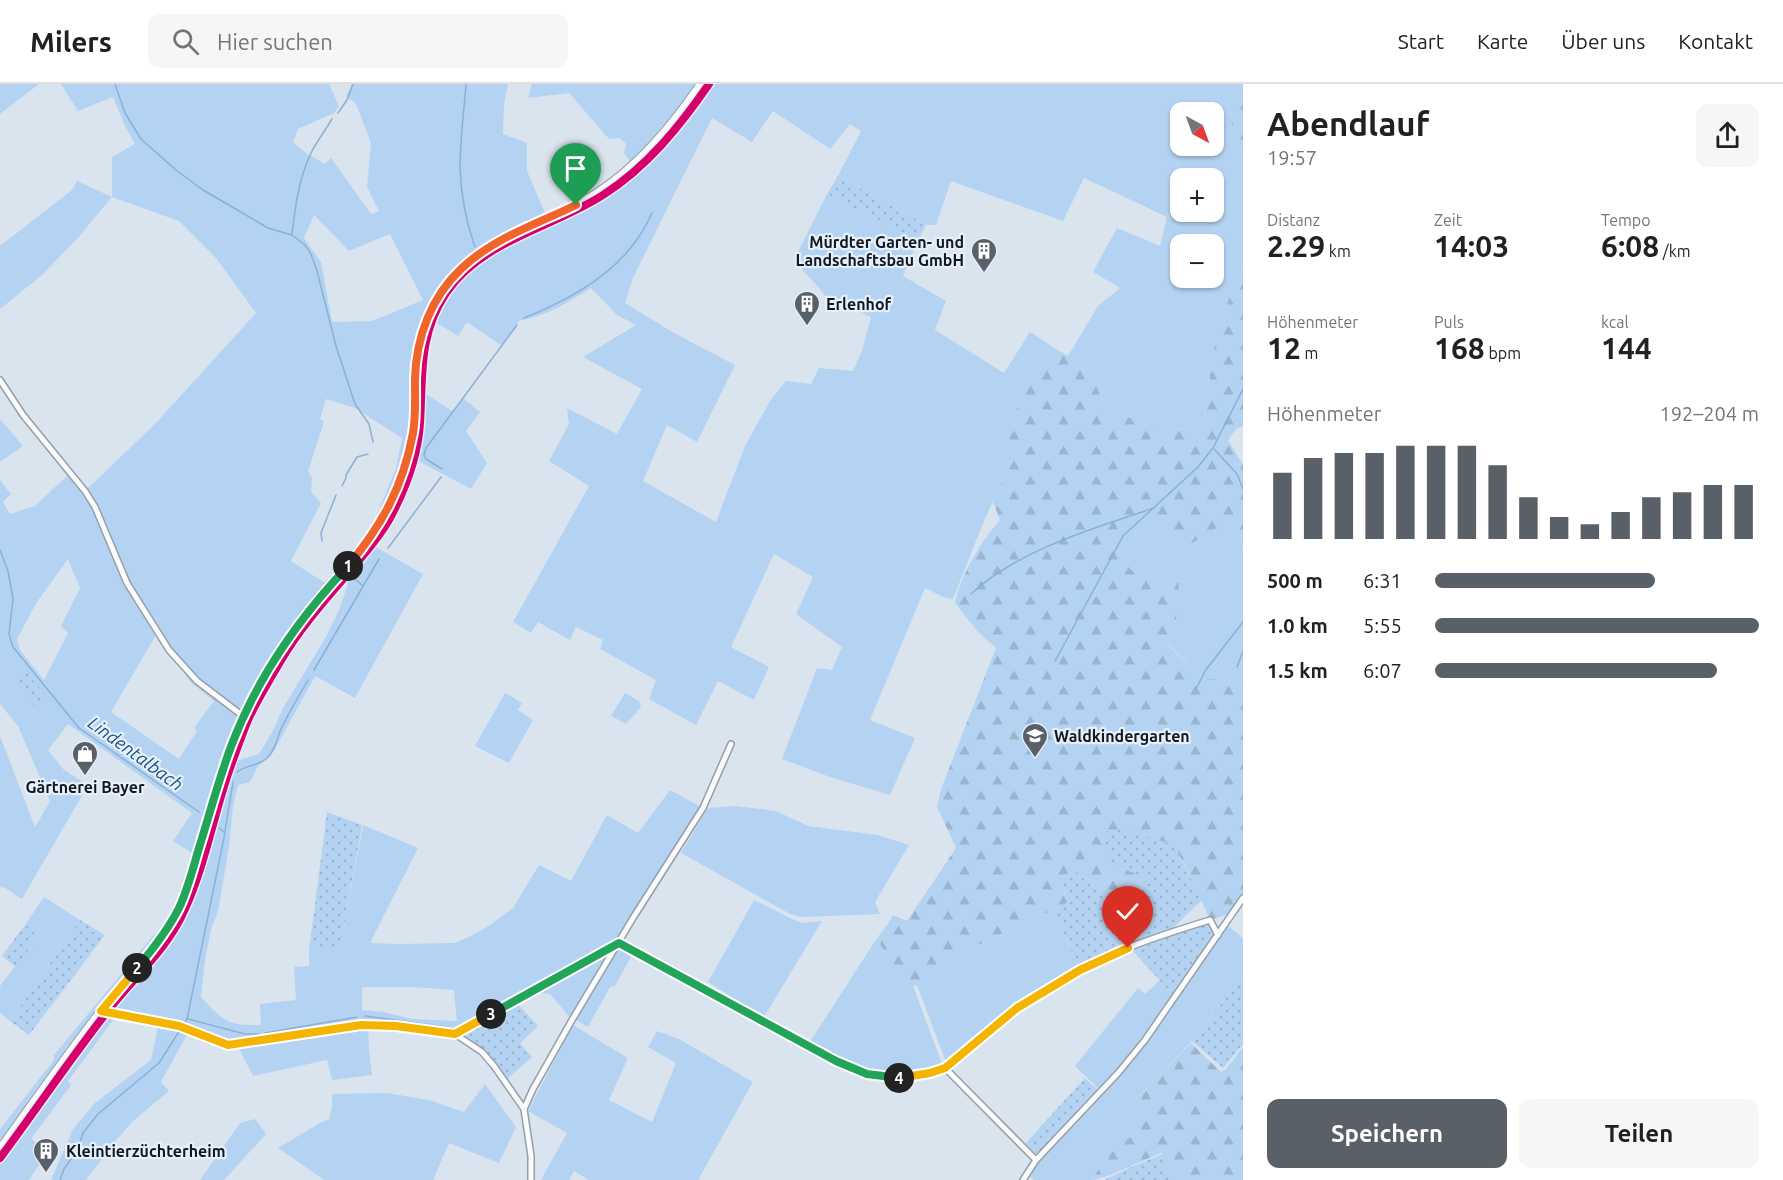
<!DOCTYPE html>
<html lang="de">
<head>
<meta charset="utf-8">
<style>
	body { margin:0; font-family:Ubuntu,sans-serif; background:#f6f6f6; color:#202124; height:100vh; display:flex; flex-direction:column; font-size:22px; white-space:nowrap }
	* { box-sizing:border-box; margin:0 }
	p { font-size:20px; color:#757577 }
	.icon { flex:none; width:33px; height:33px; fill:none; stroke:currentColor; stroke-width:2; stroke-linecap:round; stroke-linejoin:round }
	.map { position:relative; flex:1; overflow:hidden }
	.side { display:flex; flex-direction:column; background:#fff; width:540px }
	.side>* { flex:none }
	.needle { width:39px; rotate:139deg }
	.tools { position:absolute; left:1170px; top:18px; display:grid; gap:12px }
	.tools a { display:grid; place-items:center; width:54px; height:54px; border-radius:12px; background:#fff; box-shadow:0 2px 4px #0004; font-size:30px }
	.pin { position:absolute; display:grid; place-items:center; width:51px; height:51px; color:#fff; margin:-62px -26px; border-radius:50% 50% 50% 0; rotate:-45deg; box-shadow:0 0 6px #0007 }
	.pin .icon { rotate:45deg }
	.km { position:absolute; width:30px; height:30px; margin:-15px; border-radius:50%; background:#222; color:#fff; font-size:16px; line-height:30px; text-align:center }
	.round { display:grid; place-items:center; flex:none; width:63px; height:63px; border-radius:12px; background:#f6f6f6 }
	.head { display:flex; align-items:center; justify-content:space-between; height:102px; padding:0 24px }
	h1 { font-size:33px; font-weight:700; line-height:45px }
	.metrics { display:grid; grid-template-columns:repeat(3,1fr); gap:9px; height:102px; padding:6px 24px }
	.metrics div { display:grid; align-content:center }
	.metrics b { font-size:30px; font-weight:700 }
	.metrics small { font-size:16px; font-weight:400 }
	.metrics p { font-size:16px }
	.chart { height:168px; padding:12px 24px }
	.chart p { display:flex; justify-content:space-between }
	.chart svg { width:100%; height:108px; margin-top:6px; stroke:#596067; stroke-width:6 }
	.button { display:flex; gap:12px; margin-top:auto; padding:12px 24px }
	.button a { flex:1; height:69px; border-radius:12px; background:#596067; color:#fff; font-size:24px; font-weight:700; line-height:69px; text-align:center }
	.button a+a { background:#f6f6f6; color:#202124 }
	ul { padding:0 24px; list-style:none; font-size:20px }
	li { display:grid; grid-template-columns:96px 72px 1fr; align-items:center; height:45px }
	li i { height:15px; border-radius:8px; background:#596067 }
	header { display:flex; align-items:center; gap:36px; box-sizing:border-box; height:84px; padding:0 30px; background:#fff; border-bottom:2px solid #e0e0e0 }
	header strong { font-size:28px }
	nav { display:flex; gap:33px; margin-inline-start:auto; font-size:21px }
	.search { width:420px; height:54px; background:#f6f6f6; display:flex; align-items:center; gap:15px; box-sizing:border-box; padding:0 21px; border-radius:12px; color:#757577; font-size:22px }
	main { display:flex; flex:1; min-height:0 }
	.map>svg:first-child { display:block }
	.grass { fill:#b4d3f2; fill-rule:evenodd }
	.forest { fill:url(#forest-firs) }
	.park { fill:url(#park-dots) }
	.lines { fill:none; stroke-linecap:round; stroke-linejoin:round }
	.stream { stroke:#8bb0d6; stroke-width:1.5 }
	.street-casing { stroke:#979fa6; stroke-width:8 }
	.secondary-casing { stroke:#979fa6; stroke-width:10 }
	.street { stroke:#f9fbfc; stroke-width:5 }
	.secondary { stroke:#f9fbfc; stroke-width:8 }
	.cycleway-casing { stroke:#e5f0fc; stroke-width:11 }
	.cycleway { stroke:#d6006c; stroke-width:8 }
	.split-1-casing { stroke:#fff; stroke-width:12 }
	.split-2-casing { stroke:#fff; stroke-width:12 }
	.split-3-casing { stroke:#fff; stroke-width:12 }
	.split-4-casing { stroke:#fff; stroke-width:12 }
	.split-5-casing { stroke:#fff; stroke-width:12 }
	.split-1 { stroke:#f0652b; stroke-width:8 }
	.split-2 { stroke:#22a559; stroke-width:8 }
	.split-3 { stroke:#f5b400; stroke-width:8 }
	.split-4 { stroke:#22a559; stroke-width:8 }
	.split-5 { stroke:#f5b400; stroke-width:8 }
	.labels { text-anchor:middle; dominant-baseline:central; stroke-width:4.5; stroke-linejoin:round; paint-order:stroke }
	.poi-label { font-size:16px; font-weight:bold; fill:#13191f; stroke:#e5f0fc; text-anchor:start }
	.water-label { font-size:18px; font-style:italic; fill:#194f7e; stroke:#e5f0fc }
</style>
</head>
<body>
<header>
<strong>Milers</strong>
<div class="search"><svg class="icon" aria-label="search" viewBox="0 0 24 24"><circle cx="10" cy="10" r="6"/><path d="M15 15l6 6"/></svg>Hier suchen</div>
<nav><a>Start</a><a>Karte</a><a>Über uns</a><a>Kontakt</a></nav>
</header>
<main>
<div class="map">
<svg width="1243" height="1096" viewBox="0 0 1243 1096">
	<defs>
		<pattern id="forest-firs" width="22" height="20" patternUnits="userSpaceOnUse" patternTransform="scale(1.5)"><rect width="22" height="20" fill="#b4d3f2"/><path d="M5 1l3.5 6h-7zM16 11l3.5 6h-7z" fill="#9ab5cf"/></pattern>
		<pattern id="park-dots" width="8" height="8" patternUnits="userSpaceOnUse" patternTransform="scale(1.5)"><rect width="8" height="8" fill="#b4d3f2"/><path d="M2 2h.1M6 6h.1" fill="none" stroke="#9ab5cf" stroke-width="1.8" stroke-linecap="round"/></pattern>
	</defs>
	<rect width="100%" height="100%" fill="#dae4ee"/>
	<!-- grass -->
	<g class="grass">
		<path d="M0,0H39L0,30Z"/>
		<path d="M61,0H329L339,22L334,29L298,45L293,58L306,69L325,80L331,74L371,130L379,127L367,103L371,59L356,20L346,12L352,0H508L504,20L503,50L527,59V87L546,131C577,116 605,100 630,77L624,69L626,60L620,54L609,55L569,9L528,14L532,0H1237L1233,8L1230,27L1232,42L1227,54L1243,63V185L1236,193L1210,283V315L1198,349L1108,329L1095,299L1068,272L1098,222L1120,204L1093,188L1117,144L1160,162L1167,133L1084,94L1063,137L951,97L936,141H926L838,92L861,47L850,40L830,65L773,27L752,58L712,34L633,194L625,219L674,249L735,281L697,358L667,341L643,397L716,438L745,362L770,317L786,297L811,300L819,284L853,287L862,267L871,233L826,212L794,176L827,110L918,157L903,192L946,217L935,246L1004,289L1030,248L1053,263L1002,349V365L1010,380L984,437L953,515L945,514L925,504L870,636L915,654L890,711L827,692L782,675L817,584L832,586L842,563L796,530L813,493L774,470L731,563L769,583L754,616L718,597L696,641L649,615L656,596L600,565L603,556L576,543L570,556L538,538L531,549L513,538L589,402L549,377L569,340L567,324L617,350L642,305L583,273L636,241L617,231L591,204C569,218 546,232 519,237L502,262L467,238L458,252L432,236L424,265L420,306L452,327L463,314L480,328L466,347L487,379L471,405L413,374C403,408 392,431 372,461L423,490L355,614L315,592L275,665L269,674L258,682L250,698L238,701L233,722L229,763L218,827L211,845L204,883L201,913C223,937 228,942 261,941L260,920L296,916L294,883L309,882V866L340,863L363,741L418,764L370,859L399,860L454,859L469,853L490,841L513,824L539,781L571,797L607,731L638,749L670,706L703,724L572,936L550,910L531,908L455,950L368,941L369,965L372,991L332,996L327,976L253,992L237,961H228L190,945L161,998L169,1007L132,1038L114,1059L86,1096H51L73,1045L95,1019L151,976L159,938L117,931L68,997L71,1001L31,1055L42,1062L45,1067L44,1073L29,1096H0V1045L54,976V971L167,835L177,814L192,769L173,757L192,729L68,640L48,666L64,686L88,701L22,815L2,802L0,804V652L35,743L50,717L18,642L0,620V396L11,410L3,418L10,430L35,422L70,389L85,407L155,340L256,229L216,174L179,137L112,113L76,156L42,191L0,225V162L72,106L77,97L112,113V73L135,60L125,42L113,13L78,27ZM1180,28H1214V62H1180ZM1180,94H1214V128H1180ZM314,131L349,167L390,150L423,216L372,237L332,238L321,178L304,154ZM1180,160H1214V194H1180ZM326,315L355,324L402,354L396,384L372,443L325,499L291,477L321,419L311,408L312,394L308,387L324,338L320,335ZM68,475L80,504L61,542L68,549L44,596L20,566L17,555L37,518ZM344,493L348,500L339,526L326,553L283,624L274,645L259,670L233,678C253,610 299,546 344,493ZM157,549L180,578L189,597L214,617L194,644L197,647L179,675L111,628ZM362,903H411L454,906L457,937L412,935L384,928L362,926Z"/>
		<path d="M0,335L23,362L0,378Z"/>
		<path d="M1149,430L1237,431L1243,467V598L1202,594L1169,561L1176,536L1130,486L1121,471L1126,451Z"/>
		<path d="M505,609L522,619L518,626L533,636L509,679L475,662Z"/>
		<path d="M625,609L639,617L641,623L626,640L611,632Z"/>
		<path d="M736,722L776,727L808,742L878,751L909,761L875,818L880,830L802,833L790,830L681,769L708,724Z"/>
		<path d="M44,813L80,836L10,937L0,929V902L39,851L25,841Z"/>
		<path d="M754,816L790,834L802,839L822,837L764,933L708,898Z"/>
		<path d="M1053,826L1079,884L1016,922L946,978L917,901L941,878Z"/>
		<path d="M1228,842L1243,854V892L1192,957L1142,1009L1140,1022L1147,1033L1142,1045L1131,1052L1093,1096H1034L1029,1092L1038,1077L1103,1010L1136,972Z"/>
		<path d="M877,854L897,893L907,903L913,902L942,980C931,985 922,986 910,988C870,993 844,977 810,958Z"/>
		<path d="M623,864L633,869L615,902L610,903L588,943L576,936L619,865Z"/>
		<path d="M1160,896L1174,912L1137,964L1099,1005L1075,982L1138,904L1145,910Z"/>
		<path d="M573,941L628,974L609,1016L652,1038L676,979L648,963L657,947L679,955L753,998L698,1096H589L574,1087L569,1096H541L567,1049L528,1027Z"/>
		<path d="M485,1000L516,1043L499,1079L449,1059L433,1096H324L278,1064L320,1039L329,1035L332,1024V1010L387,1009L429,1016L464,1028Z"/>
		<path d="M255,1035L266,1050L224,1096H200L240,1039Z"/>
	</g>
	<!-- forest -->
	<g class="forest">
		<path d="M1237,0H1243V63L1227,54L1232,42L1230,27L1233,8Z"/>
		<path d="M1243,185V343L1237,344L1228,356L1243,381V467L1236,432L1187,462L1149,430L1126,451L1121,471L1131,486L1179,499L1176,536L1169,562L1202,594L1243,598V814L1233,829L1210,836L1186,783L1174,762L1148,796L1130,816L1102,811L1075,787L1059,793L1068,819L941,878L917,901L907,903L897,893L877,854L888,840L893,831L907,837L956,764L937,723L941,705L996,564L978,548L955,519C962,488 980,459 1000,436L993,418L1010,380L1002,365V349L1053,263L1068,272L1095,299L1108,329L1198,349L1210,315V283L1218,248L1236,193Z"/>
		<path d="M1191,959L1221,988L1226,985L1243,963V1096H1169L1162,1069C1139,1077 1116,1091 1093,1096C1098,1085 1104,1076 1113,1067C1125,1055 1140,1050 1147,1033L1140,1022L1142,1009Z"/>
	</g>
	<!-- park -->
	<g class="park">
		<path d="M838,92L926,141L918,157L827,110Z"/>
		<path d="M26,588L48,614L36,624L15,597Z"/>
		<path d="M327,728L362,741L340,864L309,866Z"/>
		<path d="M1122,745L1174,761L1202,816L1172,845L1079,884L1053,826L1068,818L1059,793L1075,787L1102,811L1130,816L1148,796L1110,778L1102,748Z"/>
		<path d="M80,836L105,851L29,951L10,937Z"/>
		<path d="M1207,840L1213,846L1215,852L1174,912L1132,866Z"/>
		<path d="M25,841L39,851L16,883L2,872Z"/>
		<path d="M1243,892V960L1223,984L1192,957Z"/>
		<path d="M515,917L538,942L520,959L532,973L505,997L482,968L455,950Z"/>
		<path d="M1085,994L1098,1006L1038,1070L1035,1069L1025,1060Z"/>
		<path d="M1163,1070L1169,1096H1104L1138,1080Z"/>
	</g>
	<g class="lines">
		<!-- stream -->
		<g class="stream">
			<path d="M115,0L125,29L141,55L176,86L203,106L268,144L292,151L305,161L311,170L317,187L336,262L355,320L369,340L373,358"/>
			<path d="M466,0C464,28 460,56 460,84C461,111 466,138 475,163"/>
			<path d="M338,29L347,16L353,0"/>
			<path d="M292,151C295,123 299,93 312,67C318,56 326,45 332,35"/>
			<path d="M524,234C567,217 612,193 638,154C644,146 648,137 652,129"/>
			<path d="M1214,365L1237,390L1243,405"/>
			<path d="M442,385L426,375L424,371L426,364L517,241"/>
			<path d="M342,402L346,394V391L357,373L368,370"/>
			<path d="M322,457L321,449L336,411"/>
			<path d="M388,464L441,393"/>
			<path d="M0,466L8,487L13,515L9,550L13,563L79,644L199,728"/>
			<path d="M351,492L362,501"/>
			<path d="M971,510C1018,466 1094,444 1154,424"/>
			<path d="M1055,577L1123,452L1198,383L1213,364L1243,305"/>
			<path d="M1237,583L1243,567"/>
			<path d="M314,586L379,475"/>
			<path d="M1196,605L1205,587L1243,538"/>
			<path d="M237,688C246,681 258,682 267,674C275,667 277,655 281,645C289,628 299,612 308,596"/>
			<path d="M225,747L233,698"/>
			<path d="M521,918L581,884"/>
			<path d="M365,932L453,944"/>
			<path d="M188,935L245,950H259"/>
			<path d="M265,949L357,933"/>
			<path d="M463,950L514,922"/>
			<path d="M60,1096L64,1085L78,1065L83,1049L98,1030L159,979L187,935L225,749L219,744"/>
		</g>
		<defs>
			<g id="street">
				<path d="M0,296L23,331L85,407L95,423L127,499L169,566L197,597L243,632"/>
				<path d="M619,859L836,977C870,992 892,999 929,990C963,981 990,941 1020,922C1046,905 1074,888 1103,874C1137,859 1174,847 1210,836L1218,851"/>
				<path d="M101,927L179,942L228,961L361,941L396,942L455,950L619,859"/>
				<path d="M455,950L482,968L494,982L524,1025"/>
				<path d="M945,984L1036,1076"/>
				<path d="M531,1096V1072L524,1025L533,1005L572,936L633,834L703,724L731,660"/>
				<path d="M1023,1096L1036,1076L1119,988L1145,956L1243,814"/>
			</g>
			<path id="secondary" d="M0,1065C34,1018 67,971 102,926C128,893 160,863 178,825C191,800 197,771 205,743C221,692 236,642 263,595C280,565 300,535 323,508C349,479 374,454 392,419C403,396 411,368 414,343C418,297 412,256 438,214C474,156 542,144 596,110C639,82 672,42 701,0"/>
		</defs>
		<!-- street casing -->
		<use href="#street" class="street-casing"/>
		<!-- secondary casing -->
		<use href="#secondary" class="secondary-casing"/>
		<!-- street -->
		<use href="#street" class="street"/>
		<!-- secondary -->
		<use href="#secondary" class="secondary"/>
		<defs>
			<path id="cycleway" d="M0,1074C36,1026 70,975 107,928C132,895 167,866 184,827C205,782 213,733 229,687C235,670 241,653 248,636C257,616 269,597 280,578C299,545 325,516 350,487C364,470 379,454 390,434C405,406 418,371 420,339C423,292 418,251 446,209C482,156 552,144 603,111C647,83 680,42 709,0"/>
		</defs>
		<!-- cycleway casing -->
		<use href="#cycleway" class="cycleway-casing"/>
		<!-- cycleway -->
		<use href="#cycleway" class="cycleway"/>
	</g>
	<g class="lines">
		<defs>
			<path id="split-1" d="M348,482C382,441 403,403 413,349C416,332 415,313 415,295C416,254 431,213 461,185C493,154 537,140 576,121"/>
			<path id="split-2" d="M137,884C153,865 168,846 179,824C188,805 193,784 199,764C210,729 219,694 232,660C258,592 299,534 348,482"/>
			<path id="split-3" d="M137,884L101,927L179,942L228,961L361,941L396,942L455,950L491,930"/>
			<path id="split-4" d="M491,930L619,859L836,977L867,990L899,994"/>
			<path id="split-5" d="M899,994L930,989L945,984L1017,924L1080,886L1128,864"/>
		</defs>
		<!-- split-1 casing -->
		<use href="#split-1" class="split-1-casing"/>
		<!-- split-2 casing -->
		<use href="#split-2" class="split-2-casing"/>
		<!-- split-3 casing -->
		<use href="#split-3" class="split-3-casing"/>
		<!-- split-4 casing -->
		<use href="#split-4" class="split-4-casing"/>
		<!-- split-5 casing -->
		<use href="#split-5" class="split-5-casing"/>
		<!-- split-1 -->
		<use href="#split-1" class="split-1"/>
		<!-- split-2 -->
		<use href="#split-2" class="split-2"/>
		<!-- split-3 -->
		<use href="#split-3" class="split-3"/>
		<!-- split-4 -->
		<use href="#split-4" class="split-4"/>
		<!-- split-5 -->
		<use href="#split-5" class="split-5"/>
	</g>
	<!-- icons -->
	<defs>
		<symbol id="building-pin" viewBox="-11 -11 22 30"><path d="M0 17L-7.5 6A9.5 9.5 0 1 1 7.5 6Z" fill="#596067" stroke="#e5f0fc"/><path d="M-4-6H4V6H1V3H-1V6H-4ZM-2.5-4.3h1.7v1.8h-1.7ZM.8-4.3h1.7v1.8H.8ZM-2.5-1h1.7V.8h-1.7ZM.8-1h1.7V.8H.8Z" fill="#fff"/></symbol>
		<symbol id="school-pin" viewBox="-11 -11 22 30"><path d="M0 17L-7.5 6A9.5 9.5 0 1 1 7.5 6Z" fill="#596067" stroke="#e5f0fc"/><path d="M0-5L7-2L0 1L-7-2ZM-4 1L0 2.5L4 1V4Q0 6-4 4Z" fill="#fff"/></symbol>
		<symbol id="shop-pin" viewBox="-11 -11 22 30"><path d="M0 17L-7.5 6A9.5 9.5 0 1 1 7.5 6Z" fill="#596067" stroke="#e5f0fc"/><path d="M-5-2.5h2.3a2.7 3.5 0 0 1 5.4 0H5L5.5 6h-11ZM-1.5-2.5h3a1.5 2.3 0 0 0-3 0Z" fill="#fff"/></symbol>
	</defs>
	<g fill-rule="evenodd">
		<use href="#building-pin" x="969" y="152" width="30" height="40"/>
		<use href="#building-pin" x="792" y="205" width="30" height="40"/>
		<use href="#school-pin" x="1020" y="637" width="30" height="40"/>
		<use href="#shop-pin" x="70" y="655" width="30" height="40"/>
		<use href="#building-pin" x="31" y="1052" width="30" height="40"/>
	</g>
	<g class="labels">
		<!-- poi labels -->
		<g class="poi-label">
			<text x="964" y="158" text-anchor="end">Mürdter Garten- und<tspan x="964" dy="18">Landschaftsbau GmbH</tspan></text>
			<text x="826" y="220">Erlenhof</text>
			<text x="1054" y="652">Waldkindergarten</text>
			<text x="85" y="703" text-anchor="middle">Gärtnerei Bayer</text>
			<text x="66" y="1067">Kleintierzüchterheim</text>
		</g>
		<!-- water labels -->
		<g class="water-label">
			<text transform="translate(136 669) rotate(36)">Lindentalbach</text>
		</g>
	</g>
</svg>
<div class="tools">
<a><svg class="needle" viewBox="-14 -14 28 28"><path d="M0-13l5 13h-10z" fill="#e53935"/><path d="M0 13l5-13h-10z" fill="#757577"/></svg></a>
<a>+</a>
<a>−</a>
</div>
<div class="pin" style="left:576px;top:121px;background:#1e9e55"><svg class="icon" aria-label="arrive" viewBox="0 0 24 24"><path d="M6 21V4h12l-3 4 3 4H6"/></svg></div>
<div class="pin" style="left:1128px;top:864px;background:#d93025"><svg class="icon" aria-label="check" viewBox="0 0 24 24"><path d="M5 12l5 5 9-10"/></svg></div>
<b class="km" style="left:348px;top:482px">1</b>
<b class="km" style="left:137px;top:884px">2</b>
<b class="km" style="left:491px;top:930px">3</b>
<b class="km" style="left:899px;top:994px">4</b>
</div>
<section class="side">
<div class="head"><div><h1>Abendlauf</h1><p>19:57</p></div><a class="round"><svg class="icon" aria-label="share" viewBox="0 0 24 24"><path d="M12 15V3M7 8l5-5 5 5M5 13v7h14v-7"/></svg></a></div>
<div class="metrics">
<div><p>Distanz</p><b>2.29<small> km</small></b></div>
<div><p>Zeit</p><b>14:03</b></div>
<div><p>Tempo</p><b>6:08<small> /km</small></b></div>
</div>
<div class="metrics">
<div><p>Höhenmeter</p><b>12<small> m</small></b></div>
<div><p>Puls</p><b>168<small> bpm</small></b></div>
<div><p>kcal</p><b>144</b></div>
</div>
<div class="chart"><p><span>Höhenmeter</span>192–204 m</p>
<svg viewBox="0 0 160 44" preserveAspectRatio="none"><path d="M5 44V17M15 44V11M25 44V9M35 44V9M45 44V6M55 44V6M65 44V6M75 44V14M85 44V27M95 44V35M105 44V38M115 44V33M125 44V27M135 44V25M145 44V22M155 44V22"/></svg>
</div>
<ul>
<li><b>500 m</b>6:31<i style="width:68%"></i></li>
<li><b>1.0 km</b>5:55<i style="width:100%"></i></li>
<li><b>1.5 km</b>6:07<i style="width:87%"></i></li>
</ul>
<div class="button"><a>Speichern</a><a>Teilen</a></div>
</section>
</main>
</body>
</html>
